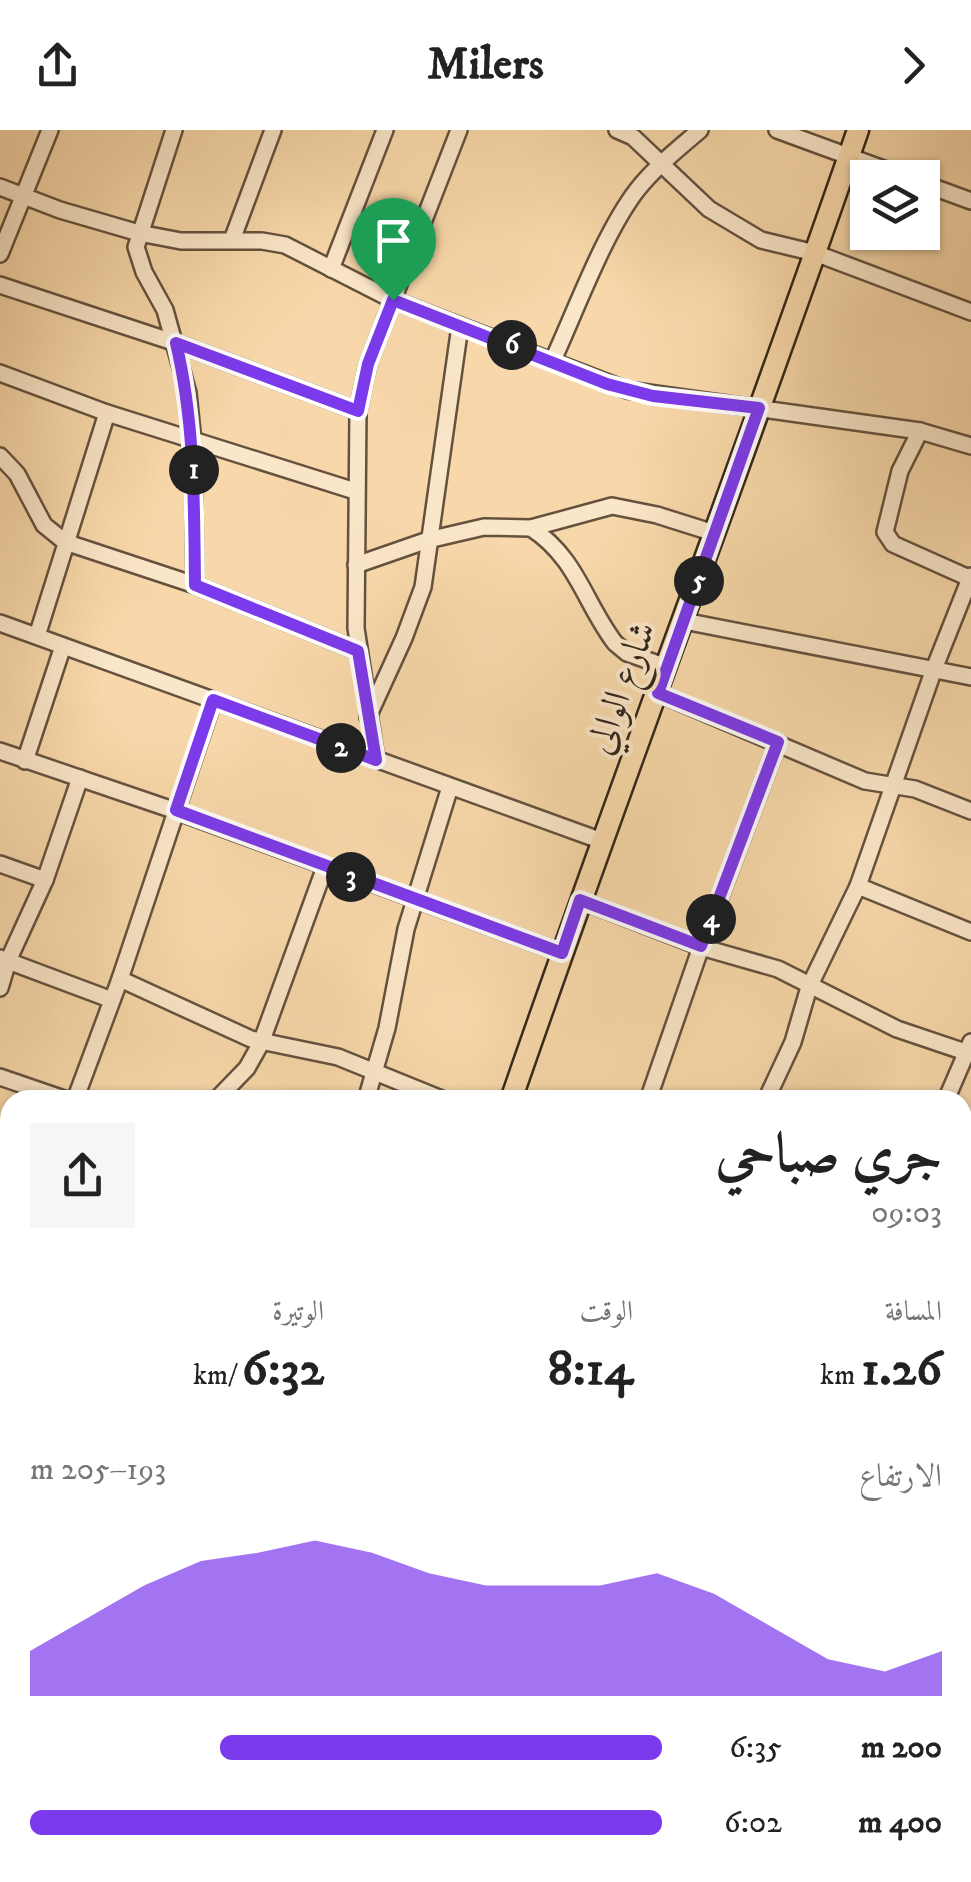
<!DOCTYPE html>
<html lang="ar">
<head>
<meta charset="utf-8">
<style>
	body { margin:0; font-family:"IM FELL DW Pica",Amiri,serif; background:#f6f6f6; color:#222; direction:rtl; height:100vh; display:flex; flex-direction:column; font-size:38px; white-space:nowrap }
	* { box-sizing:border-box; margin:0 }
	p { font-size:32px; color:#767676 }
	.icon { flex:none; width:55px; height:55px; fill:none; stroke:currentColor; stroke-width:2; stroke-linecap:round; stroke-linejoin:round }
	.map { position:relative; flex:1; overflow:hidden; direction:ltr }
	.drawer { position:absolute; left:0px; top:960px; width:972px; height:792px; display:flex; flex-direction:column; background:#fff; border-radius:30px 30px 0 0; box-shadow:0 2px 8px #0004; direction:rtl }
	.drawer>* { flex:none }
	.controls { position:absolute; left:850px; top:30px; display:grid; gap:20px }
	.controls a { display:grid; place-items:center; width:90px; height:90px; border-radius:0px; background:#fff; box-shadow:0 2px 8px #0004; font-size:50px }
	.pin { position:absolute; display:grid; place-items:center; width:85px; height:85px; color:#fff; margin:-102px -42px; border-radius:50% 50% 50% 0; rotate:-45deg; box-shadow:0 0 10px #0007 }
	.pin .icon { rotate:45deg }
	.km { position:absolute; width:50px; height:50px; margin:-25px; border-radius:50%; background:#222; color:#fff; font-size:28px; line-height:50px; text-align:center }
	.round { display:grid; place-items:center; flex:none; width:105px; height:105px; border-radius:0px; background:#f6f6f6 }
	.overview { display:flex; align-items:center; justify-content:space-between; height:170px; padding:0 30px }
	h1 { font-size:55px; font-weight:800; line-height:75px }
	.figures { display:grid; grid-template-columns:repeat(3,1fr); gap:15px; height:170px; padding:10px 30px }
	.figures div { display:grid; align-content:center }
	.figures b { font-size:50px; font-weight:800 }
	.figures small { font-size:28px; font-weight:400 }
	.figures p { font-size:28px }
	.chart { height:280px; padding:20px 30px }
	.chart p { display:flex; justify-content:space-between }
	.chart svg { width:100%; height:180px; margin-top:10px; fill:#7c3aed; opacity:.7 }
	ul { padding:0 30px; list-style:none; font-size:32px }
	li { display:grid; grid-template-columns:160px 120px 1fr; align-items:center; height:75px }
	li i { height:25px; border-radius:12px; background:#7c3aed }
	header { display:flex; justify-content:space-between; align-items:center; height:130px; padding:0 30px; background:#fff; font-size:45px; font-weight:800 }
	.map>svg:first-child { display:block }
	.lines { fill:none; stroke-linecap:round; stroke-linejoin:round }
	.minor-casing { stroke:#64523f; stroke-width:20 }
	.major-casing { stroke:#33261b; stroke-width:25 }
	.minor { stroke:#fae6c8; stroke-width:15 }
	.major { stroke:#f8d8aa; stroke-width:20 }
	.route-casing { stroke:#fff; stroke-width:20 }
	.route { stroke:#7c3aed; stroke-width:12 }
	.labels { text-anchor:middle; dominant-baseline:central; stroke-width:8; stroke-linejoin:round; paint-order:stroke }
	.street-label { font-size:38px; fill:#33261b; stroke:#fae6c8 }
</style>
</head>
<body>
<header><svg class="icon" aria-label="forward" viewBox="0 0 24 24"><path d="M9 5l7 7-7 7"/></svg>Milers<svg class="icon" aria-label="share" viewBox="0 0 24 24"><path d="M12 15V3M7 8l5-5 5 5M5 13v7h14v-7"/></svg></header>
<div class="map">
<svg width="971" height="1752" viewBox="0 0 971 1752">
	<rect width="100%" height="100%" fill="#f8d8aa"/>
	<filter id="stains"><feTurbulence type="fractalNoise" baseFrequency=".002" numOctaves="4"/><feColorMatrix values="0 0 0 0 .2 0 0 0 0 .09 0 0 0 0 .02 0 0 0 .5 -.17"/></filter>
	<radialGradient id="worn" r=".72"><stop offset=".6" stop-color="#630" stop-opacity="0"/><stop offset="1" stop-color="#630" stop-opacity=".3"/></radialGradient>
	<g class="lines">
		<defs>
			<g id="minor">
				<path d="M174,0L136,117L144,142L165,180L188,263L193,312L195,455"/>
				<path d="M617,0L633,7L709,79L761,110L815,123L971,182"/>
				<path d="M777,0L908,48"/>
				<path d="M922,53L971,71"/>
				<path d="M0,57L60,80L139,103L181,111H262L285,115L393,170L627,260L920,301L971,316"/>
				<path d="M232,110L273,0"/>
				<path d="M0,124L50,0"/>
				<path d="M331,139L385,0"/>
				<path d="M0,155L176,213L358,281"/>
				<path d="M553,230C576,180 604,103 637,60C655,37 678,19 700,0"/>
				<path d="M0,243L107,283L355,361"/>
				<path d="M920,301L900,341L885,402L893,414L971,449"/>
				<path d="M0,326L17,344L44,395L65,412L195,455L358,521"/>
				<path d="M531,398C577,428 584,472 615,513L627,523L667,537"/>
				<path d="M356,435L428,410L484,397L531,398L612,376L657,385L714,403"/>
				<path d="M684,491L971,547"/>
				<path d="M0,493L602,711"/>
				<path d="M37,506L107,283"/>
				<path d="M658,563L865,651L915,659L971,681"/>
				<path d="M368,587L404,508L423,457L460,196"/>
				<path d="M0,621L176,681L562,823"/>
				<path d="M376,630L356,498L358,281L368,234L459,0"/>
				<path d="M25,631L63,516"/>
				<path d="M0,734L45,750"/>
				<path d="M858,756L971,802"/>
				<path d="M580,770L701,817L778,839L897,899L971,924"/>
				<path d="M0,828L112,870"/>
				<path d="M120,849L251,909L338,927L444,970"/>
				<path d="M0,858L8,831L45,750L80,648"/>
				<path d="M0,947L67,970"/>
				<path d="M75,970L120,849L213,571"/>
				<path d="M216,970L247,938L261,913L325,737"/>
				<path d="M366,970L387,898L406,799L450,657"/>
				<path d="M648,970L701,817L778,612"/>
				<path d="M766,970L793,912L809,857L858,756L934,539L971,446"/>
				<path d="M946,970L971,912"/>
				<path d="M0,1073L10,1076"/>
				<path d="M962,1154L971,1157"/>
				<path d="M0,1176L10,1148"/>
				<path d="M962,1273L971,1249"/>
				<path d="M0,1274L10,1277"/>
				<path d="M962,1290L971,1293"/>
				<path d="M0,1446L10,1418"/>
				<path d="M962,1536L971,1540"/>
				<path d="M0,1542L10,1545"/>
				<path d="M0,1660L10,1663"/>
				<path d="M962,1665L971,1668"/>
				<path d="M226,1742L249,1752"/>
				<path d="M585,1742L610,1752"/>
				<path d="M848,1742L873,1752"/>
				<path d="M107,1752L111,1742"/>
				<path d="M354,1752L357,1742"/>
				<path d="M510,1752L513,1742"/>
				<path d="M644,1752L648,1742"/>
				<path d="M743,1752L747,1742"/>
			</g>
			<g id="major">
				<path d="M511,970C623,645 746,325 858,0"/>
				<path d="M218,1752L221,1742"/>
			</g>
		</defs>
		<!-- minor casing -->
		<use href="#minor" class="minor-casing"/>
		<!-- major casing -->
		<use href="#major" class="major-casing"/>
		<!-- minor -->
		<use href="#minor" class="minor"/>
		<!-- major -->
		<use href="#major" class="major"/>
	</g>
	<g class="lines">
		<defs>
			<path id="route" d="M393,170L607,254L653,266L759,278L658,563L778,612L701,816L580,770L562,823L176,680L213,570L376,630L358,521L195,455C194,373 195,293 176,213L358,281L368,234Z"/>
		</defs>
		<!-- route casing -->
		<use href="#route" class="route-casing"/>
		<!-- route -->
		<use href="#route" class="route"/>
	</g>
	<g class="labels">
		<!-- street labels -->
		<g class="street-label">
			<text transform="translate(622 558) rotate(-70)">شارع الوالي</text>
		</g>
	</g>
	<rect width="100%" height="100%" filter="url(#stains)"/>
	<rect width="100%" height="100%" fill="url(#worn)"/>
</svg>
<div class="controls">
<a><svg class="icon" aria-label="layers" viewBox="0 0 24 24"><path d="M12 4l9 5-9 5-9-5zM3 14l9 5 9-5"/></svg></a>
</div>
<div class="pin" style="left:393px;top:170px;background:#1e9e55"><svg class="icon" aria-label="arrive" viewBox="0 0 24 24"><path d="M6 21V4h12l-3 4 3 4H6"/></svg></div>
<b class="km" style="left:194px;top:340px">1</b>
<b class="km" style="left:341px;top:618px">2</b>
<b class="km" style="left:351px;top:747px">3</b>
<b class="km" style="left:711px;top:789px">4</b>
<b class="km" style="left:699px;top:451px">5</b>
<b class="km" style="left:512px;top:215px">6</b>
<section class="drawer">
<div class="overview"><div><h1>جري صباحي</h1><p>09:03</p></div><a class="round"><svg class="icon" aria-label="share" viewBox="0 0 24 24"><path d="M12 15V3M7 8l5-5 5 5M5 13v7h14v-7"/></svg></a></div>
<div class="figures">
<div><p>المسافة</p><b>1.26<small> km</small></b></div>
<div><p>الوقت</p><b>8:14</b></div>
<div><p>الوتيرة</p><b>6:32<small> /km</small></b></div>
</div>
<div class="chart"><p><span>الارتفاع</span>193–205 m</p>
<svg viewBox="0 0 160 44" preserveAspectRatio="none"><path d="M0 44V33L10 25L20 17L30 11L40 9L50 6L60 9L70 14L80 17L90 17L100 17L110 14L120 19L130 27L140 35L150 38L160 33V44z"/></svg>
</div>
<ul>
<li><b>200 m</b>6:35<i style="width:70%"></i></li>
<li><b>400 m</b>6:02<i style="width:100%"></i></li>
</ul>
</section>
</div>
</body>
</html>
